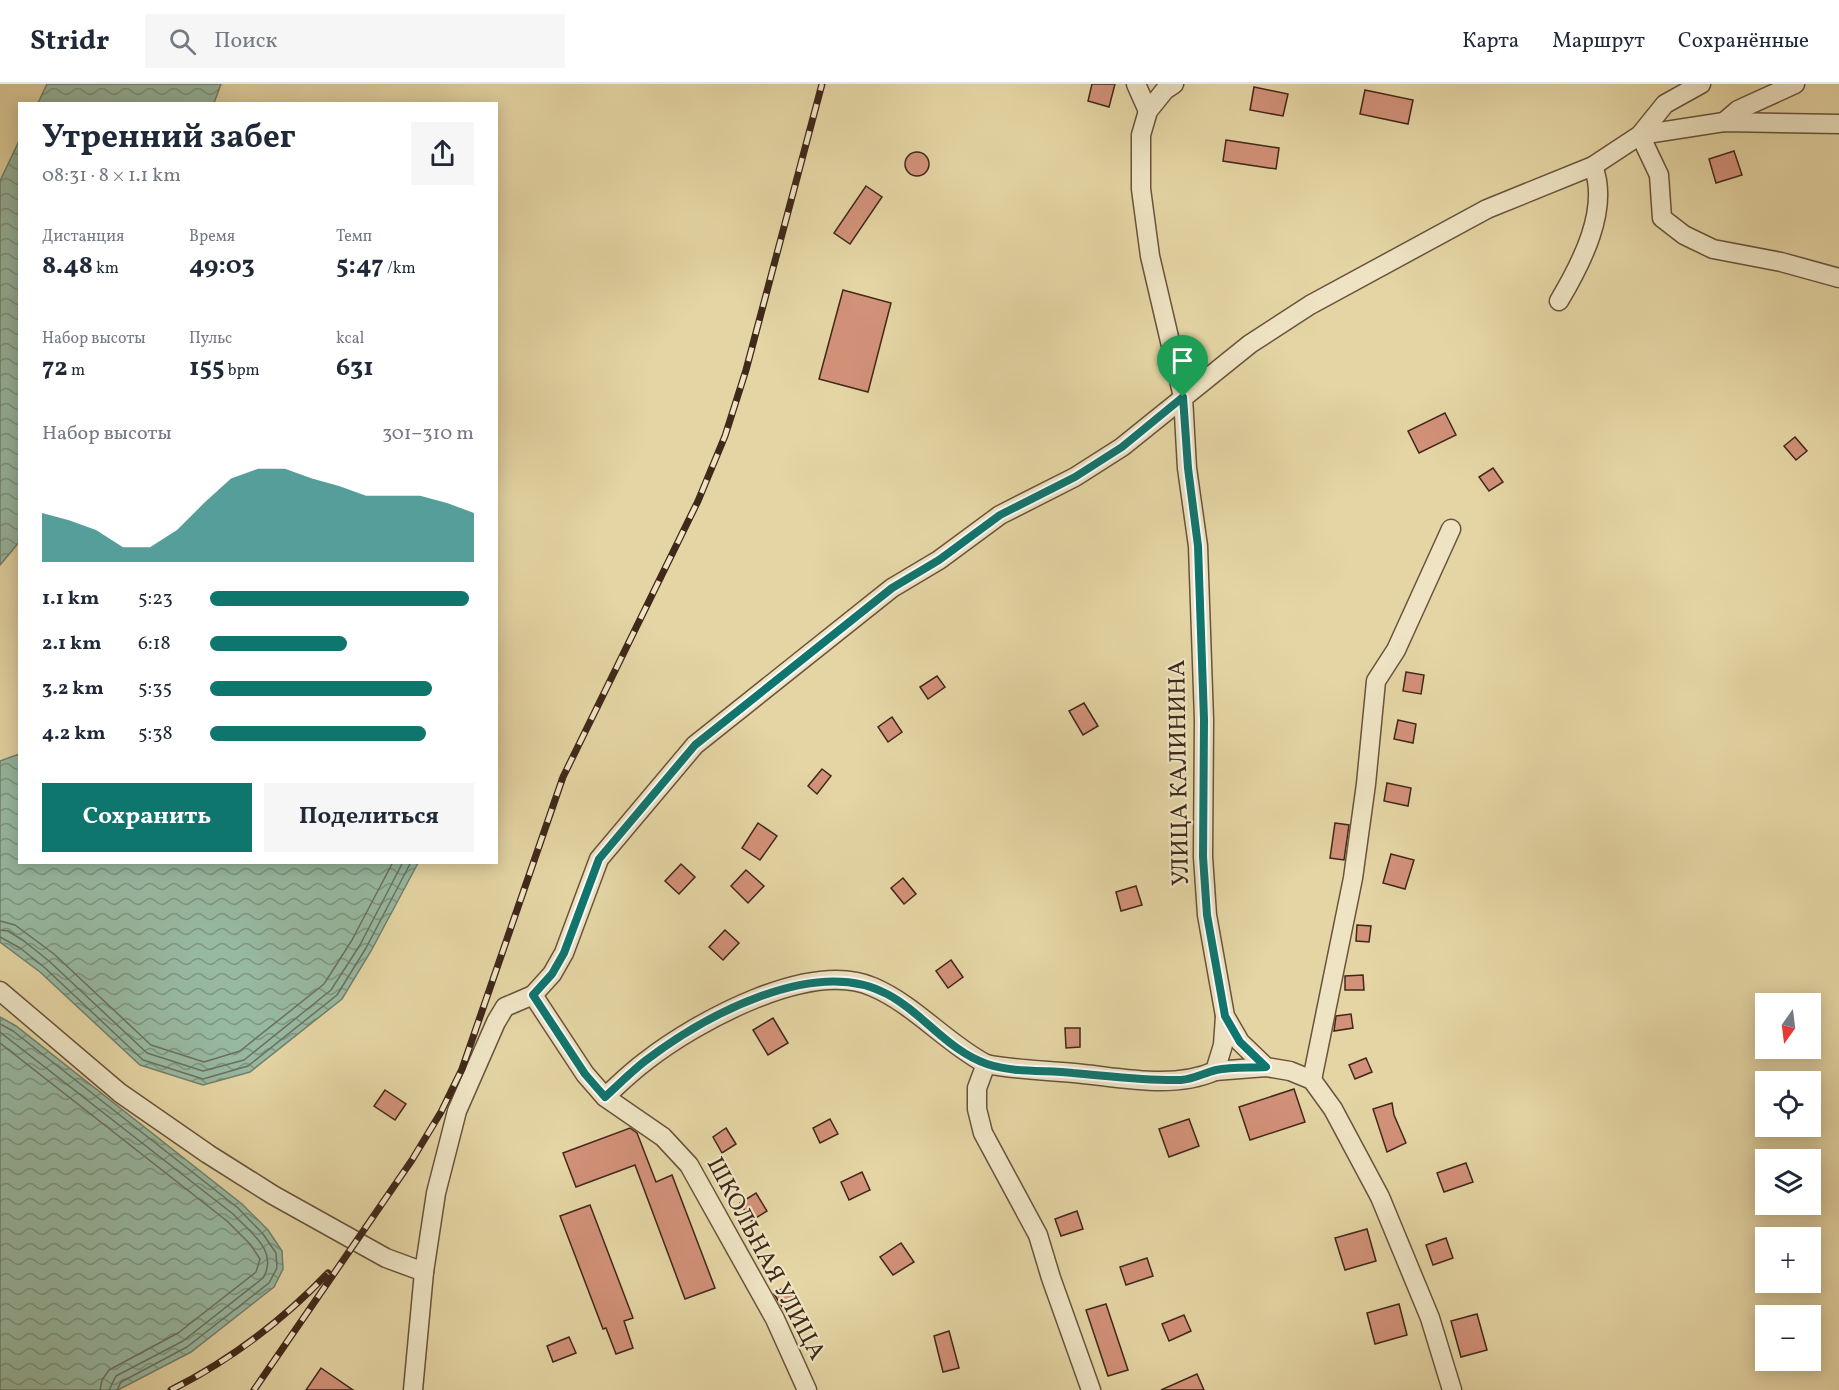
<!DOCTYPE html>
<html lang="ru">
<head>
<meta charset="utf-8">
<style>
	body { margin:0; font-family:Vollkorn,serif; background:#f6f6f7; color:#1f2937; height:100vh; display:flex; flex-direction:column; font-size:22px; white-space:nowrap }
	* { box-sizing:border-box; margin:0 }
	p { font-size:20px; color:#747a83 }
	.icon { flex:none; width:33px; height:33px; fill:none; stroke:currentColor; stroke-width:2; stroke-linecap:round; stroke-linejoin:round }
	.map { position:relative; flex:1; overflow:hidden }
	.drawer { position:absolute; left:18px; top:18px; width:480px; height:762px; display:flex; flex-direction:column; background:#fff; border-radius:0px; box-shadow:0 3px 15px #0003 }
	.drawer>* { flex:none }
	.needle { width:39px; rotate:194deg }
	.controls { position:absolute; left:1755px; top:909px; display:grid; gap:12px }
	.controls a { display:grid; place-items:center; width:66px; height:66px; border-radius:0px; background:#fff; box-shadow:0 3px 15px #0003; font-size:30px }
	.pin { position:absolute; display:grid; place-items:center; width:51px; height:51px; color:#fff; margin:-62px -26px; border-radius:50% 50% 50% 0; rotate:-45deg; box-shadow:0 0 6px #0007 }
	.pin .icon { rotate:45deg }
	.round { display:grid; place-items:center; flex:none; width:63px; height:63px; border-radius:0px; background:#f6f6f7 }
	.headline { display:flex; align-items:center; justify-content:space-between; height:102px; padding:0 24px }
	h1 { font-size:33px; font-weight:700; line-height:45px }
	.metrics { display:grid; grid-template-columns:repeat(3,1fr); gap:9px; height:102px; padding:6px 24px }
	.metrics div { display:grid; align-content:center }
	.metrics b { font-size:26px; font-weight:700 }
	.metrics small { font-size:16px; font-weight:400 }
	.metrics p { font-size:16px }
	.chart { height:168px; padding:12px 24px }
	.chart p { display:flex; justify-content:space-between }
	.chart svg { width:100%; height:108px; margin-top:6px; fill:#0f766e; opacity:.7 }
	.button { display:flex; gap:12px; margin-top:auto; padding:12px 24px }
	.button a { flex:1; height:69px; border-radius:0px; background:#0f766e; color:#fff; font-size:24px; font-weight:700; line-height:69px; text-align:center }
	.button a+a { background:#f6f6f7; color:#1f2937 }
	ul { padding:0 24px; list-style:none; font-size:20px }
	li { display:grid; grid-template-columns:96px 72px 1fr; align-items:center; height:45px }
	li i { height:15px; border-radius:8px; background:#0f766e }
	header { display:flex; align-items:center; gap:36px; box-sizing:border-box; height:84px; padding:0 30px; background:#fff; border-bottom:2px solid #e0e1e3 }
	header strong { font-size:28px }
	nav { display:flex; gap:33px; margin-inline-start:auto; font-size:21px }
	.search { width:420px; height:54px; background:#f6f6f7; display:flex; align-items:center; gap:15px; box-sizing:border-box; padding:0 21px; border-radius:0px; color:#747a83; font-size:22px }
	.map>svg:first-child { display:block }
	.water { fill:url(#water-waves); stroke:#747f6c; stroke-width:1.5 }
	.lines { fill:none; stroke-linecap:round; stroke-linejoin:round }
	.shore { stroke:#6c705e; stroke-width:1.5 }
	.building { fill:#d29179; stroke:#40281a; stroke-width:1.5 }
	.minor-casing { stroke:#69533c; stroke-width:21 }
	.minor { stroke:#eee4c4; stroke-width:18 }
	.rail-casing { stroke:#40281a; stroke-width:7 }
	.rail { stroke:#eee4c4; stroke-width:4.5; stroke-dasharray:14; stroke-linecap:butt }
	.route-casing { stroke:#fff; stroke-width:12 }
	.route { stroke:#0f766e; stroke-width:8 }
	.labels { text-anchor:middle; dominant-baseline:central; stroke-width:4.5; stroke-linejoin:round; paint-order:stroke }
	.street-label { font-size:24px; fill:#40281a; stroke:#eee4c4 }
</style>
</head>
<body>
<header>
<strong>Stridr</strong>
<div class="search"><svg class="icon" aria-label="search" viewBox="0 0 24 24"><circle cx="10" cy="10" r="6"/><path d="M15 15l6 6"/></svg>Поиск</div>
<nav><a>Карта</a><a>Маршрут</a><a>Сохранённые</a></nav>
</header>
<div class="map">
<svg width="1839" height="1306" viewBox="0 0 1839 1306">
	<defs>
		<pattern id="water-waves" width="16" height="10" patternUnits="userSpaceOnUse" patternTransform="scale(1.5)"><rect width="16" height="10" fill="#97b9a2"/><path d="M0 5q4-4 8 0t8 0" fill="none" stroke="#7d9683"/></pattern>
	</defs>
	<rect width="100%" height="100%" fill="#e5d5a4"/>
	<filter id="stains"><feTurbulence type="fractalNoise" baseFrequency=".00333" numOctaves="4"/><feColorMatrix values="0 0 0 0 .2 0 0 0 0 .09 0 0 0 0 .02 0 0 0 .5 -.17"/></filter>
	<radialGradient id="worn" r=".72"><stop offset=".6" stop-color="#630" stop-opacity="0"/><stop offset="1" stop-color="#630" stop-opacity=".3"/></radialGradient>
	<!-- water -->
	<g class="water">
		<path d="M47,0H221L214,19H38Z"/>
		<path d="M19,57L20,457L0,481V97Z"/>
		<path d="M19,670L20,778L418,779L371,867L342,915L250,988L203,1001L140,981L40,888L0,858V677Z"/>
		<path d="M0,933L16,942L242,1120L268,1146L282,1167L283,1185L274,1203L191,1268L118,1306H0Z"/>
	</g>
	<g class="lines">
		<!-- shore -->
		<g class="shore">
			<path d="M0,837L15,841L54,870L151,961L204,978L240,967L324,900L352,856L393,778"/>
			<path d="M0,846L8,847L24,857L49,877L147,969L203,987L244,976L331,906L360,861L403,778"/>
			<path d="M0,853L20,864L44,883L143,976L203,995L248,982L337,911L366,864L411,778"/>
			<path d="M0,940L13,947L238,1124L263,1150L276,1169L277,1184L269,1199L187,1263L121,1298L117,1306"/>
			<path d="M0,948L233,1130C251,1149 279,1167 263,1194L183,1257L116,1292L109,1306"/>
			<path d="M0,959L227,1137L250,1160L260,1175L256,1188L178,1249L109,1286L102,1296L100,1306"/>
		</g>
	</g>
	<!-- building -->
	<g class="building">
		<path d="M1092,0H1115L1109,23L1088,17Z"/>
		<path d="M1254,3L1288,10L1283,32L1250,26Z"/>
		<path d="M1365,6L1413,16L1408,40L1360,30Z"/>
		<path d="M1226,56L1279,64L1276,85L1223,77Z"/>
		<path d="M1734,67L1742,91L1716,99L1709,75Z"/>
		<circle cx="917" cy="80" r="12"/>
		<path d="M866,102L882,113L850,160L834,149Z"/>
		<path d="M843,206L891,219L868,308L819,295Z"/>
		<path d="M1445,329L1456,351L1419,369L1408,347Z"/>
		<path d="M1795,353L1807,367L1796,376L1784,362Z"/>
		<path d="M1493,384L1503,398L1489,407L1479,393Z"/>
		<path d="M1406,588L1424,591L1421,610L1403,607Z"/>
		<path d="M937,592L945,603L928,615L920,603Z"/>
		<path d="M1084,619L1098,642L1083,651L1069,627Z"/>
		<path d="M892,633L902,648L888,658L878,643Z"/>
		<path d="M1398,636L1416,640L1413,659L1394,655Z"/>
		<path d="M822,685L831,692L817,710L808,702Z"/>
		<path d="M1387,699L1411,704L1408,722L1384,717Z"/>
		<path d="M758,739L777,752L760,776L742,764Z"/>
		<path d="M1335,739L1349,741L1344,776L1330,774Z"/>
		<path d="M1391,770L1414,776L1405,805L1383,799Z"/>
		<path d="M681,780L695,793L679,810L665,797Z"/>
		<path d="M746,786L764,802L748,819L731,802Z"/>
		<path d="M903,794L916,810L904,820L891,804Z"/>
		<path d="M1136,802L1142,821L1121,827L1116,808Z"/>
		<path d="M1357,841L1371,842L1369,858L1356,857Z"/>
		<path d="M725,846L739,859L723,876L709,863Z"/>
		<path d="M951,876L963,893L948,904L936,887Z"/>
		<path d="M1363,891L1364,906H1345V892Z"/>
		<path d="M1351,930L1353,944L1334,947L1336,932Z"/>
		<path d="M773,934L788,959L768,971L753,946Z"/>
		<path d="M1065,944H1080V963L1066,964Z"/>
		<path d="M1366,974L1372,988L1355,995L1349,981Z"/>
		<path d="M1294,1005L1305,1038L1250,1056L1239,1023Z"/>
		<path d="M385,1006L406,1020L395,1036L374,1022Z"/>
		<path d="M1392,1019L1394,1031L1406,1059L1387,1068L1373,1025Z"/>
		<path d="M830,1035L838,1050L820,1059L813,1044Z"/>
		<path d="M1189,1035L1199,1062L1169,1073L1159,1045Z"/>
		<path d="M630,1044L637,1049L656,1098L672,1091L715,1204L685,1215L635,1081L576,1103L563,1069Z"/>
		<path d="M726,1044L736,1060L722,1069L713,1053Z"/>
		<path d="M1466,1079L1473,1098L1444,1108L1437,1089Z"/>
		<path d="M862,1088L870,1106L849,1116L841,1098Z"/>
		<path d="M756,1109L767,1127L751,1137L740,1119Z"/>
		<path d="M590,1121L633,1234L624,1237L633,1264L616,1270L606,1244L603,1245L560,1132Z"/>
		<path d="M1077,1127L1083,1145L1061,1152L1055,1135Z"/>
		<path d="M1367,1145L1376,1177L1345,1186L1335,1154Z"/>
		<path d="M1446,1154L1453,1174L1433,1181L1426,1161Z"/>
		<path d="M901,1159L914,1178L893,1191L880,1173Z"/>
		<path d="M1147,1174L1153,1192L1126,1201L1120,1183Z"/>
		<path d="M789,1200L801,1219L785,1228L774,1210Z"/>
		<path d="M1106,1220L1128,1286L1108,1292L1086,1226Z"/>
		<path d="M1399,1220L1407,1251L1375,1260L1367,1229Z"/>
		<path d="M1477,1230L1487,1266L1461,1273L1451,1237Z"/>
		<path d="M1184,1231L1191,1247L1169,1257L1162,1240Z"/>
		<path d="M949,1247L959,1284L943,1288L934,1252Z"/>
		<path d="M569,1253L576,1269L553,1278L547,1262Z"/>
		<path d="M321,1284L353,1306H306Z"/>
		<path d="M1197,1290L1204,1306H1161Z"/>
	</g>
	<g class="lines">
		<defs>
			<g id="minor">
				<path d="M1136,0L1148,27"/>
				<path d="M1174,0L1165,6L1148,27L1141,51V105L1150,172L1183,313L1187,384L1198,462L1204,636L1203,773L1207,831L1225,932L1240,958L1266,983L1290,987L1312,996L1333,1025L1380,1113L1430,1234L1452,1306"/>
				<path d="M1724,38L1738,26L1795,0"/>
				<path d="M1839,40L1724,38L1640,51L1659,91L1662,134L1684,151L1713,165L1781,178L1839,194"/>
				<path d="M1559,217C1581,180 1610,125 1593,82"/>
				<path d="M0,907L120,1009L208,1070L273,1111L386,1174L424,1188"/>
				<path d="M533,911L585,990L605,1013L663,1053L689,1081L775,1235L807,1306"/>
				<path d="M986,980C1015,986 1044,986 1074,989C1118,993 1173,1006 1215,987L1223,961L1225,932"/>
				<path d="M1215,987L1266,983"/>
				<path d="M1312,996L1353,794L1366,700L1376,597L1396,566L1451,445"/>
				<path d="M605,1013C618,1001 631,988 646,977C696,938 810,875 873,903C915,921 946,959 986,980L977,1004V1025L983,1049L1038,1151L1051,1194L1091,1306"/>
				<path d="M413,1306L424,1188L436,1109L457,1027L496,938L505,923L533,911L552,890L564,869L599,775L695,661L892,504L939,476L1000,431L1075,393L1122,363L1250,260L1310,221L1487,125L1593,82L1640,51L1665,20L1701,0"/>
			</g>
		</defs>
		<!-- minor casing -->
		<use href="#minor" class="minor-casing"/>
		<!-- minor -->
		<use href="#minor" class="minor"/>
		<defs>
			<g id="rail">
				<path d="M171,1306C231,1276 282,1237 328,1189"/>
				<path d="M254,1306L412,1076L441,1028L462,985L563,693L698,417L725,352L746,286L822,0"/>
			</g>
		</defs>
		<!-- rail casing -->
		<use href="#rail" class="rail-casing"/>
		<!-- rail -->
		<use href="#rail" class="rail"/>
	</g>
	<g class="lines">
		<defs>
			<path id="route" d="M1183,313L1188,384L1198,462L1204,636L1203,773L1207,831L1225,932L1240,958L1266,983C1250,984 1232,983 1216,986C1204,989 1194,995 1181,996C1145,997 1109,992 1073,989C1045,986 1014,989 987,980C948,967 922,928 887,910C815,871 704,932 645,977C631,988 618,1001 605,1013L585,990L533,911L552,890L564,869L599,775L695,661L892,504L939,476L1000,431L1075,393L1122,363Z"/>
		</defs>
		<!-- route casing -->
		<use href="#route" class="route-casing"/>
		<!-- route -->
		<use href="#route" class="route"/>
	</g>
	<g class="labels">
		<!-- street labels -->
		<g class="street-label">
			<text transform="translate(1180 689) rotate(-91)">УЛИЦА КАЛИНИНА</text>
			<text transform="translate(765 1175) rotate(62)">ШКОЛЬНАЯ УЛИЦА</text>
		</g>
	</g>
	<rect width="100%" height="100%" filter="url(#stains)"/>
	<rect width="100%" height="100%" fill="url(#worn)"/>
</svg>
<div class="controls">
<a><svg class="needle" viewBox="-14 -14 28 28"><path d="M0-13l5 13h-10z" fill="#e53935"/><path d="M0 13l5-13h-10z" fill="#747a83"/></svg></a>
<a><svg class="icon" aria-label="locate" viewBox="0 0 24 24"><circle cx="12" cy="12" r="6"/><path d="M12 2v4M12 18v4M2 12h4M18 12h4"/></svg></a>
<a><svg class="icon" aria-label="layers" viewBox="0 0 24 24"><path d="M12 4l9 5-9 5-9-5zM3 14l9 5 9-5"/></svg></a>
<a>+</a>
<a>−</a>
</div>
<div class="pin" style="left:1183px;top:313px;background:#1e9e55"><svg class="icon" aria-label="arrive" viewBox="0 0 24 24"><path d="M6 21V4h12l-3 4 3 4H6"/></svg></div>
<section class="drawer">
<div class="headline"><div><h1>Утренний забег</h1><p>08:31 · 8 × 1.1 km</p></div><a class="round"><svg class="icon" aria-label="share" viewBox="0 0 24 24"><path d="M12 15V3M7 8l5-5 5 5M5 13v7h14v-7"/></svg></a></div>
<div class="metrics">
<div><p>Дистанция</p><b>8.48<small> km</small></b></div>
<div><p>Время</p><b>49:03</b></div>
<div><p>Темп</p><b>5:47<small> /km</small></b></div>
</div>
<div class="metrics">
<div><p>Набор высоты</p><b>72<small> m</small></b></div>
<div><p>Пульс</p><b>155<small> bpm</small></b></div>
<div><p>kcal</p><b>631</b></div>
</div>
<div class="chart"><p><span>Набор высоты</span>301–310 m</p>
<svg viewBox="0 0 160 44" preserveAspectRatio="none"><path d="M0 44V24L10 27L20 31L30 38L40 38L50 31L60 20L70 10L80 6L90 6L100 10L110 13L120 17L130 17L140 17L150 20L160 24V44z"/></svg>
</div>
<ul>
<li><b>1.1 km</b>5:23<i style="width:98%"></i></li>
<li><b>2.1 km</b>6:18<i style="width:52%"></i></li>
<li><b>3.2 km</b>5:35<i style="width:84%"></i></li>
<li><b>4.2 km</b>5:38<i style="width:82%"></i></li>
</ul>
<div class="button"><a>Сохранить</a><a>Поделиться</a></div>
</section>
</div>
</body>
</html>
